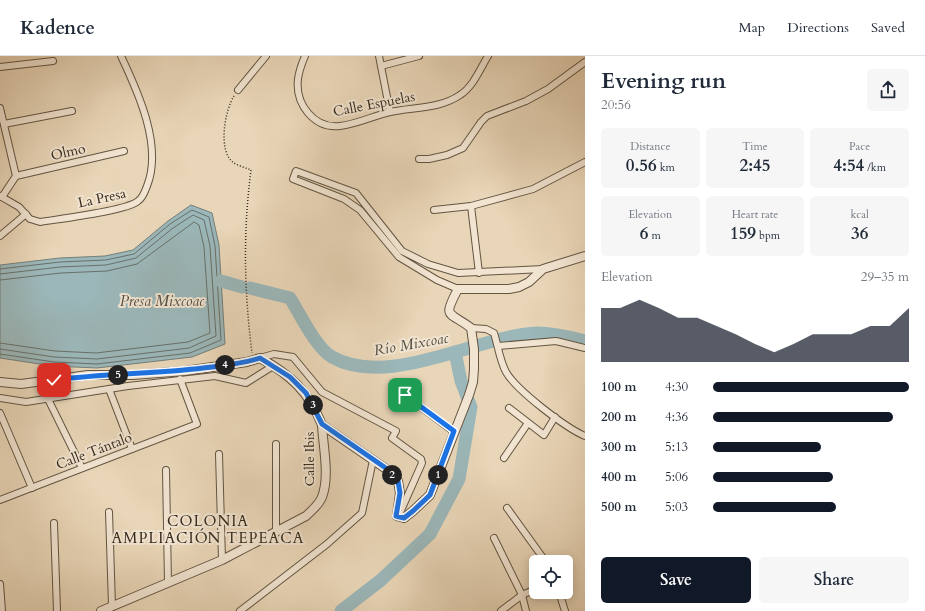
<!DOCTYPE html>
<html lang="en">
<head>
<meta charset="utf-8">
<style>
	body { margin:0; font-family:Cardo,serif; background:#f6f6f7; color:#1f2937; height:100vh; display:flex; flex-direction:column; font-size:15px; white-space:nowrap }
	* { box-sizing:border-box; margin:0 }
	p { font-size:13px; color:#747a83 }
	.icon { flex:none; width:22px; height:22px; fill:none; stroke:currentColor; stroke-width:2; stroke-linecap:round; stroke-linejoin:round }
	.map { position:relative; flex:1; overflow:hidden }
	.details { display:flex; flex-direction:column; background:#fff; width:340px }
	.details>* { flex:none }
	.controls { position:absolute; left:529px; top:499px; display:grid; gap:8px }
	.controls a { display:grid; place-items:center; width:44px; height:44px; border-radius:6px; background:#fff; box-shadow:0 2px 10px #0003; font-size:20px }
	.pin { position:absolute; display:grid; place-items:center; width:34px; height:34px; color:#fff; margin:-17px; border-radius:8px; box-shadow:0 2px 6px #0006 }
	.km { position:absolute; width:20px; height:20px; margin:-10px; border-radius:50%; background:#222; color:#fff; font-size:11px; line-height:20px; text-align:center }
	.round { display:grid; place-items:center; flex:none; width:42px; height:42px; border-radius:6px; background:#f6f6f7 }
	.headline { display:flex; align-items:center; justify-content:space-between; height:68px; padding:0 16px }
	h1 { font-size:22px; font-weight:600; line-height:30px }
	.metrics { display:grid; grid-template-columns:repeat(3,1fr); gap:6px; height:68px; padding:4px 16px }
	.metrics div { display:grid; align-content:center; border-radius:6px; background:#f6f6f7; text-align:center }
	.metrics b { font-size:17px; font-weight:600 }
	.metrics small { font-size:11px; font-weight:400 }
	.metrics p { font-size:11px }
	.chart { height:112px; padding:8px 16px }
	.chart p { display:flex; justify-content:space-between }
	.chart svg { width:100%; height:72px; margin-top:4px; fill:#111827; opacity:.7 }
	.cta { display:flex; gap:8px; margin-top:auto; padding:8px 16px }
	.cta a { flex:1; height:46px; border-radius:6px; background:#111827; color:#fff; font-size:16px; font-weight:600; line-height:46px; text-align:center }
	.cta a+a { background:#f6f6f7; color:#1f2937 }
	ul { padding:0 16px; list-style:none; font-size:13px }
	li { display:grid; grid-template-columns:64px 48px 1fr; align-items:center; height:30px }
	li i { height:10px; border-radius:5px; background:#111827 }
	header { display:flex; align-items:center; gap:24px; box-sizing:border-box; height:56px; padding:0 20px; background:#fff; border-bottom:1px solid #e0e1e3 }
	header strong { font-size:19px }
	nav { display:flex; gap:22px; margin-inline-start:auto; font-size:14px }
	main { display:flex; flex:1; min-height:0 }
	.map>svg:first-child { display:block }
	.water { fill:#9bb7b9; stroke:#737f7a }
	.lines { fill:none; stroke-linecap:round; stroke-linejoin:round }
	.shore { stroke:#68706a; stroke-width:1 }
	.river { stroke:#9bb7b9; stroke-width:13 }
	.minor-casing { stroke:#635542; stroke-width:8 }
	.tertiary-casing { stroke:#635542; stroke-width:10 }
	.path { stroke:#362a1b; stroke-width:1.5; stroke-dasharray:1 2; stroke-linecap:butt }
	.minor { stroke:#f1e4d1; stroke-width:6 }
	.tertiary { stroke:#f1e4d1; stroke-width:8 }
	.route-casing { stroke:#fff; stroke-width:8 }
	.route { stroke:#1a73e8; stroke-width:5 }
	.labels { text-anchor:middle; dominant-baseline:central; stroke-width:4; stroke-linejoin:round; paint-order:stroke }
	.street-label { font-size:14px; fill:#362a1b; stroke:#f1e4d1 }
	.water-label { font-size:15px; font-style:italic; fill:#4f4d42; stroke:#f1e4d1 }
	.neighbourhood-label { font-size:15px; letter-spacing:1px; fill:#362a1b; stroke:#f1e4d1 }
</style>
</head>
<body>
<header>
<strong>Kadence</strong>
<nav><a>Map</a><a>Directions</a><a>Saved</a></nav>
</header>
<main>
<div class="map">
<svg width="585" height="555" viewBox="0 0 585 555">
	<rect width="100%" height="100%" fill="#e9d6b8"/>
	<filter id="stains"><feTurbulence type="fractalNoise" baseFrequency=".005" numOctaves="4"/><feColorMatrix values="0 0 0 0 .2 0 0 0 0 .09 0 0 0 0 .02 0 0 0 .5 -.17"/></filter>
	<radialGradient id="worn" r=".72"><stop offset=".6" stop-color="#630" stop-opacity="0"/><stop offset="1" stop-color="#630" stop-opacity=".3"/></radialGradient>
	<!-- water -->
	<path class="water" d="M191,149L212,157L219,189L225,288L192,301L97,312L53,310L0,302V209L60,202L105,200L133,194L168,165Z"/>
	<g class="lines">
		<!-- shore -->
		<g class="shore">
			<path d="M0,213L60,206L106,204L134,198L170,168L192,154L209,161L215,190L221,284L190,297L97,308L54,306L0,298"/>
			<path d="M0,218L60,211L106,209L136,202L173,172L193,159L204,164L210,190L216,280L189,292L97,303L54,301L0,293"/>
			<path d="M0,224L61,217L107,215L137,208L194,166L199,169L204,191L210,277L188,286L96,297L55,295L0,287"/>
		</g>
		<!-- river -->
		<g class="river">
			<path d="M221,225L242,231"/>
			<path d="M250,232L290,242C300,258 316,292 332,301C388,333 478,280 537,277C553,277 570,281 585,285"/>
			<path d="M341,555L381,524L430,478L459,423L471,351L461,325L455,296"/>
		</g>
		<defs>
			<g id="minor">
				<path d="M305,0C302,7 299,15 298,23C295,48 314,73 340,70C357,68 373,60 390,56C413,51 440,53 460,39C473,31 480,13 488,0"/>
				<path d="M379,0L390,56"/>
				<path d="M381,10L419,0"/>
				<path d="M0,11L53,5"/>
				<path d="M238,34L266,0"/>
				<path d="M0,52L16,120L2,141"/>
				<path d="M4,68L72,55"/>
				<path d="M419,103H429L447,99L463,92L481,66L487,60L526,45L548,33L585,6"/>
				<path d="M16,120L124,95"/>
				<path d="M0,140L19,151L30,163L40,166C58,163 127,155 138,145C143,142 145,135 147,130C163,90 138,36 121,0"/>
				<path d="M471,150L479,217"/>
				<path d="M434,154L471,150L533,133L585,106"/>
				<path d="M0,180L26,158"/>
				<path d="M458,233L437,224L399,201L360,154L344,143L293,123L296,115L356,137L402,195L428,208L458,217L543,213"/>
				<path d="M471,272L486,273L494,277C498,290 500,305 506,316C516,334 566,372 585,380"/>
				<path d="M498,290L556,285L585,292"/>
				<path d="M260,302L274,298L293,301L322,336L396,375L392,382L421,403L422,407L399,459"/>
				<path d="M109,333L132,393"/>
				<path d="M405,339L453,375"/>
				<path d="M0,342L26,346L128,330L215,320L246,327L273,310"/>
				<path d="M48,343L82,412"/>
				<path d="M509,352L544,379L555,361"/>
				<path d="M0,357L32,432"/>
				<path d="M276,388V477"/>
				<path d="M219,398L222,504"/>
				<path d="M504,402L528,367"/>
				<path d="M166,414L168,527"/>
				<path d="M0,444L197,368L180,323"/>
				<path d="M507,452L546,506"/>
				<path d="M109,456L112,550"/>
				<path d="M54,467L57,555"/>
				<path d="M494,482L522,539L526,555"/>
				<path d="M0,528L2,555"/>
				<path d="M559,536L565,555"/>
				<path d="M240,555L327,488L362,457L373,404"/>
				<path d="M501,555L522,539L536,533"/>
			</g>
			<g id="tertiary">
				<path d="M0,326L21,328L88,319H133L185,315L247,306L260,302C291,319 309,336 322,369C323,390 330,420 322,441C319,449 312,454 306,460L222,504L101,555"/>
				<path d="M322,369L389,415L398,425L400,437L397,460L404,462L413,455L430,439L469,339L473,326L474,313V293L471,272C449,255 442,263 458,233H509L519,231L529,226L543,213L585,200"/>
			</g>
		</defs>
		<!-- minor casing -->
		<use href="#minor" class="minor-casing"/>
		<!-- tertiary casing -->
		<use href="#tertiary" class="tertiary-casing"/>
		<!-- path -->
		<path class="path" d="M234,40C225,54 217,96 234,107C239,110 246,112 251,114C243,176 244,234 252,297"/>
		<!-- minor -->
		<use href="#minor" class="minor"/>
		<!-- tertiary -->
		<use href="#tertiary" class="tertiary"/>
	</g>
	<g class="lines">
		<defs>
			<path id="route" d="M54,324C107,317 160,318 212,311C229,309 245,307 260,302L290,321L306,337L322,368L390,415L398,425L400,437L396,460L404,462L413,455L430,439L454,375L405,339"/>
		</defs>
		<!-- route casing -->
		<use href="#route" class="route-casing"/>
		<!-- route -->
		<use href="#route" class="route"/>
	</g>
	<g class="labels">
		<!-- street labels -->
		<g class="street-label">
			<text transform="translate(374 48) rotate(-11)">Calle Espuelas</text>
			<text transform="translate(68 96) rotate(-13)">Olmo</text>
			<text transform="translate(102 142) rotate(-12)">La Presa</text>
			<text transform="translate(94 395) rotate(-21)">Calle Tántalo</text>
			<text transform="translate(309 403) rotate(-90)">Calle Ibis</text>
		</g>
		<!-- water labels -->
		<g class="water-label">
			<text x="162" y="245">Presa Mixcoac</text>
			<text transform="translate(411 288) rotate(-10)">Río Mixcoac</text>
		</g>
		<!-- neighbourhood labels -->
		<g class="neighbourhood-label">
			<text x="208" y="465">COLONIA<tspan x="208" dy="17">AMPLIACIÓN TEPEACA</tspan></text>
		</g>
	</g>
	<rect width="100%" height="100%" filter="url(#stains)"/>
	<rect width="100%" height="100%" fill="url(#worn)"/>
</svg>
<div class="controls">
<a><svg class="icon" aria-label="locate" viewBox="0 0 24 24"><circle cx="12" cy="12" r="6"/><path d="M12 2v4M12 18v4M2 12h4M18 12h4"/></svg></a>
</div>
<div class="pin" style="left:405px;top:339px;background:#1e9e55"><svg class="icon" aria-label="arrive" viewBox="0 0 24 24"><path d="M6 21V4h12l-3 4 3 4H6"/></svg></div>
<div class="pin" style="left:54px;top:324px;background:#d93025"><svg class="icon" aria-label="check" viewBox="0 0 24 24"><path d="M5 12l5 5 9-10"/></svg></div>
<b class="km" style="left:438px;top:419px">1</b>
<b class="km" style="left:392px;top:419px">2</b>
<b class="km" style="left:313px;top:349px">3</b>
<b class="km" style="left:225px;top:309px">4</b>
<b class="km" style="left:118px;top:319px">5</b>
</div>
<section class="details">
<div class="headline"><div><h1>Evening run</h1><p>20:56</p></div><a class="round"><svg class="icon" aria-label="share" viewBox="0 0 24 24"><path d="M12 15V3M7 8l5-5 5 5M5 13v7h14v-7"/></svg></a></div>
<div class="metrics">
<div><p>Distance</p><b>0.56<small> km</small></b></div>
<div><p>Time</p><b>2:45</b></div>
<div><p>Pace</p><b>4:54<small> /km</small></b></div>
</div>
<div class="metrics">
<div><p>Elevation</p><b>6<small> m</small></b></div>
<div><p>Heart rate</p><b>159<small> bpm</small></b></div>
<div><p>kcal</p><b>36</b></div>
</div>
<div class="chart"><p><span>Elevation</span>29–35 m</p>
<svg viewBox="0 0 160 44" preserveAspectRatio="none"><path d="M0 44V11L10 11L20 6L30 11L40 17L50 17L60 22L70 27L80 33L90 38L100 33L110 27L120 27L130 27L140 22L150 22L160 11V44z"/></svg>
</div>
<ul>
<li><b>100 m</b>4:30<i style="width:100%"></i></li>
<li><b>200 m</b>4:36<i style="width:92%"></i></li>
<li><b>300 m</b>5:13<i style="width:55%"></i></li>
<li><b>400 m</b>5:06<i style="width:61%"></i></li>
<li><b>500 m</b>5:03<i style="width:63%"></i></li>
</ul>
<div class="cta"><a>Save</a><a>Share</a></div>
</section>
</main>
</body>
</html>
